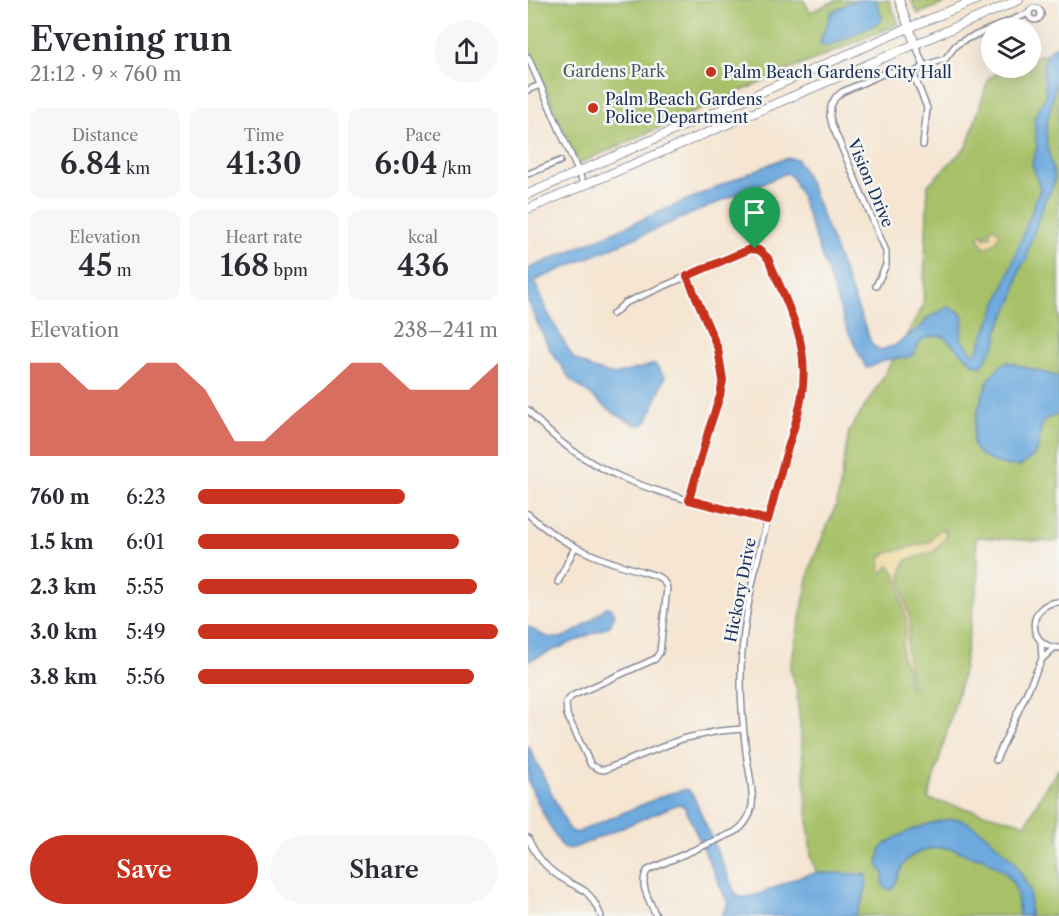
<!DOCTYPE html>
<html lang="en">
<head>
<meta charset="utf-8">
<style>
	body { margin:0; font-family:"Libre Caslon Text",serif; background:#f7f7f7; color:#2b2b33; height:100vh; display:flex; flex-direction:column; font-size:22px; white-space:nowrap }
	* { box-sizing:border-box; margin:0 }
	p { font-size:20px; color:#7c7c81 }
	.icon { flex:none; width:33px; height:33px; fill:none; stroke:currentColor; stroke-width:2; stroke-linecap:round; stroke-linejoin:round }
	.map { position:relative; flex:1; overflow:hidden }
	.sheet { display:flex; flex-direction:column; background:#fff; width:528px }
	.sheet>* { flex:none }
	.tools { position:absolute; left:453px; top:18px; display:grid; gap:12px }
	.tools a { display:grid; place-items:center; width:60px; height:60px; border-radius:50%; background:#fff; box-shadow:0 6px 24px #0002; font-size:30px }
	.pin { position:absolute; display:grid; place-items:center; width:51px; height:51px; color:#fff; margin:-62px -26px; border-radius:50% 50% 50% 0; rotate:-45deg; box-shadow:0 0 6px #0007 }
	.pin .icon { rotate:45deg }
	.round { display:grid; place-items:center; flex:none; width:63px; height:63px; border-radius:32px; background:#f7f7f7 }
	.overview { display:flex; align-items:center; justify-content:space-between; height:102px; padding:0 30px }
	h1 { font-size:33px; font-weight:600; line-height:45px }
	.metrics { display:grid; grid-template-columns:repeat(3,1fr); gap:9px; height:102px; padding:6px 30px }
	.metrics div { display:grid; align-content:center; border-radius:12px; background:#f7f7f7; text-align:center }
	.metrics b { font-size:30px; font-weight:600 }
	.metrics small { font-size:16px; font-weight:400 }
	.metrics p { font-size:16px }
	.chart { height:168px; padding:12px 30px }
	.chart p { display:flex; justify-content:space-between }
	.chart svg { width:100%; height:108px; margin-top:6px; fill:#c8321e; opacity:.7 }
	.cta { display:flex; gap:12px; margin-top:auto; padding:12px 30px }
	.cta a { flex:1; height:69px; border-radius:36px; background:#c8321e; color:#fff; font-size:24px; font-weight:600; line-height:69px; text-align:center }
	.cta a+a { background:#f7f7f7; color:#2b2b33 }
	ul { padding:0 30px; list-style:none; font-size:20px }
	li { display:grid; grid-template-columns:96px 72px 1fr; align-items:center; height:45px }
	li i { height:15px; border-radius:8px; background:#c8321e }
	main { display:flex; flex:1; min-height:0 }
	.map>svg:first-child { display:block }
	.green { fill:#a7c167; stroke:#617862; stroke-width:1.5 }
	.sand { fill:#eeda9e; stroke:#84847e; stroke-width:1.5 }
	.water { fill:#6daade; stroke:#446c9e; stroke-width:1.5 }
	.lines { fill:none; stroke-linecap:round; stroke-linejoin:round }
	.street-casing { stroke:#888a98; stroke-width:8 }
	.secondary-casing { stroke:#888a98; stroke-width:10 }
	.street { stroke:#fff; stroke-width:5 }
	.secondary { stroke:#fff; stroke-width:8 }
	.route-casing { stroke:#fff; stroke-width:12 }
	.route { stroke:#c8321e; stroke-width:8 }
	.poi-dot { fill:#c8321e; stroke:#f6f6f2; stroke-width:2 }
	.labels { text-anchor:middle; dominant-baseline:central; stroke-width:5; stroke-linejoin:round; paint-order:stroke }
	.park-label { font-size:16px; fill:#455b61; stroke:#f6f6f2 }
	.poi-label { font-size:16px; fill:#1b2f5e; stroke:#f6f6f2; text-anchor:start }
	.street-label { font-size:16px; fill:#1b2f5e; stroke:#f6f6f2 }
</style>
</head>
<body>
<main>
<section class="sheet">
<div class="overview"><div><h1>Evening run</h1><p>21:12 · 9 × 760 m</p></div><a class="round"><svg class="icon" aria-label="share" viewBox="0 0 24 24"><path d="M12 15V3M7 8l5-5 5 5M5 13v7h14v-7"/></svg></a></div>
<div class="metrics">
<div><p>Distance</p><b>6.84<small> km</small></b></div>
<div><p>Time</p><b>41:30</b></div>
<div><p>Pace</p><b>6:04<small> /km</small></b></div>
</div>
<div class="metrics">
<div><p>Elevation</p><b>45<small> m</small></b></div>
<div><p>Heart rate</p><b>168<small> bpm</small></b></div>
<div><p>kcal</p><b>436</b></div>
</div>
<div class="chart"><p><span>Elevation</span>238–241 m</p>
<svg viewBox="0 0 160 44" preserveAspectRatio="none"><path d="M0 44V6L10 6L20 17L30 17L40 6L50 6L60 17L70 38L80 38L90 27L100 17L110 6L120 6L130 17L140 17L150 17L160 6V44z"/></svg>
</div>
<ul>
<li><b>760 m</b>6:23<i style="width:69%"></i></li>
<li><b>1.5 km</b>6:01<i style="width:87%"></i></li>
<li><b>2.3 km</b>5:55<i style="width:93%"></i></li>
<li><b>3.0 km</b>5:49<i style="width:100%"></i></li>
<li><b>3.8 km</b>5:56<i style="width:92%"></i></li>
</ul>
<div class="cta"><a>Save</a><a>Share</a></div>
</section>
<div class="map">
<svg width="531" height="916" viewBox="0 0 531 916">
	<rect width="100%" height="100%" fill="#f6f6f2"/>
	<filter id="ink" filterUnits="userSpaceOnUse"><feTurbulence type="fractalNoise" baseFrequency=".0167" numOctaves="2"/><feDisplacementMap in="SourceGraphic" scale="12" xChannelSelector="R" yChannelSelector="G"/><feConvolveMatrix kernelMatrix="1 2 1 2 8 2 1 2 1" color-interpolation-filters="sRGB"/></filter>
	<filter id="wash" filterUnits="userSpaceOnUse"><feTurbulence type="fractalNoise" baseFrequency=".008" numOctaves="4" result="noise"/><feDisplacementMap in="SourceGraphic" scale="24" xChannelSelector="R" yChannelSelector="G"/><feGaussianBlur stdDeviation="1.35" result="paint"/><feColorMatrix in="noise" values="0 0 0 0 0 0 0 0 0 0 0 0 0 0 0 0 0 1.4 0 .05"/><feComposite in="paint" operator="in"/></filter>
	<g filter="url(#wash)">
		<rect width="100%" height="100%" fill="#f5e5d1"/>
		<!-- green -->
		<g class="green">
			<path d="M0,0H276L282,12L309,0H361L371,24L254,73L50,164L0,47Z"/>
			<path d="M383,0H424L390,14Z"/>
			<path d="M531,51V540L526,542L448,537L450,581L433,682L400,799L498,824L517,788L531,769V916H303L283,856L269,691L262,668L283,565L309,503L321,432L352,382L395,306L400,185L439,146L461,78L480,68H502L503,57Z"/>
		</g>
		<!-- sand -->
		<g class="sand">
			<path d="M465,227L471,232C471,241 464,246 456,248L450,236L454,234L458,239L456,234L458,233L460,237H463L461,231Z"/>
			<path d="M414,529H416L418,537L406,552L379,560C365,577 381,604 382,623C383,632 378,641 379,650C379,663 384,674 383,687L381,688L380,672L374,657V645L378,632V620L370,579L364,568L360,566L356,573L353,570L352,557C367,548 386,548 403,541L406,535Z"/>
		</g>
		<!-- water -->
		<g class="water">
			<path d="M327,0H348L354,18L351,23L301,46L292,45C292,36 301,22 303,12Z"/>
			<path d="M531,44V80L528,84L518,127L519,147L527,177L525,187L517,200L500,250L499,260L494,265L490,277L486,297L469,332V342L453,367L445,363L415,336C382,335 395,351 381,357C375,359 367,358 361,359C353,361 347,366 338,368L319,329L272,194L264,177L259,173L6,281L19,311L45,358L65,369L86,375L127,364L137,377L119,422L114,425L106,424L86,413L43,380L21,348L0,302V269L249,161L261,158L269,159L282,184L344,345L352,350L366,346L396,324L398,319L420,307L430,311L435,317L433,339L445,353L449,352L475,289L512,189L504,163L509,148L506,118L518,96L515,68L518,56L522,50Z"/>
			<path d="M479,362L531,377V414L517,419C504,444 522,446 492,466C478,466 457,462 448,450C439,440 455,390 462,378C465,372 473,365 479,362Z"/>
			<path d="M78,607L82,608L87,613L82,626L0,661V626C7,631 17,638 26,638C43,639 66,618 78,607Z"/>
			<path d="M0,745L38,823L42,830L48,833L139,794L159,789L165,795L206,891L211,897C236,898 258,878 282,874C300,871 320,875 338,874C341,888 334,903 327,916H193L200,903L156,806L150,804L46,848L37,849C29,844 2,788 0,778C0,768 0,756 0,745Z"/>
			<path d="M430,819L439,822L458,835L486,861L502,890V916H491L489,894L486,885L478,873L454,857C443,859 437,853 427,850C412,844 383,851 375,865C371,872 369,880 365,888L363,890L359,889L354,884L356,874L350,865C350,861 351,855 352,851C361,835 412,818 430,819Z"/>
		</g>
	</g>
	<g filter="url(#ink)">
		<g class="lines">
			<defs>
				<g id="street">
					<circle cx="507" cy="14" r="6"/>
					<path d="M387,44L396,66"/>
					<path d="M0,57L56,185"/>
					<path d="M385,73L401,64L417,59L428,45L436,40L501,13"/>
					<path d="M385,73L399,108L395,145"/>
					<path d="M0,90L12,85"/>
					<path d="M0,174L32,161"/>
					<path d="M159,276L190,349L195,380L192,396L172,458L161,500"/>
					<path d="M348,286L358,265V251L304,125L302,116L303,106L307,98L314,92L359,72L385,73"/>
					<path d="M85,314L97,303L222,249L231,250C249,260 275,346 276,367C278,407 262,441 251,478C235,535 219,593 214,652C211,685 214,719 218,752C220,769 226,789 224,806C222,817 216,826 207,832L120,870C109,884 123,902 128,916"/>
					<path d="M0,410C62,484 152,497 240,520"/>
					<path d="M0,514C32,544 71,560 113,571C124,575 135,575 139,588L132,652L127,659L44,696L38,702L39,715L63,765L71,769L76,770L154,739L191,731L215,729"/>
					<path d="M30,582L47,547"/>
					<path d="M531,602C498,603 498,647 531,648"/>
					<path d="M513,641L514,659L526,648"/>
					<path d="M468,760L514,659"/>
					<path d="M0,838C8,857 19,870 37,880C43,884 52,887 58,892C65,898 69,907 73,916"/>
				</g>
				<g id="secondary">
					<path d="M371,0L387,44"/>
					<path d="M0,194L380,28L448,0"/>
					<path d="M0,209L491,0"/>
				</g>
			</defs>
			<!-- street casing -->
			<use href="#street" class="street-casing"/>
			<!-- secondary casing -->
			<use href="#secondary" class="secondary-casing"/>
			<!-- street -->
			<use href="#street" class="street"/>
			<!-- secondary -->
			<use href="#secondary" class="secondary"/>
		</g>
	</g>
	<g class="lines" filter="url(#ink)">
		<defs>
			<path id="route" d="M222,249L231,250L240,258C251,285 265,312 272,340C282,384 270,416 257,457C251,478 246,499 240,520L161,500L180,432L192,396L195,380L190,349L159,276Z"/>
		</defs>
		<!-- route casing -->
		<use href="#route" class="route-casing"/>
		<!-- route -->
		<use href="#route" class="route"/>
	</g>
	<!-- markers -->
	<g class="poi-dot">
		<circle cx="183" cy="72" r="6"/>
		<circle cx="65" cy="108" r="6"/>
	</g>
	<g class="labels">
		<!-- park labels -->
		<g class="park-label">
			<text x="86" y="71">Gardens Park</text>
		</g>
		<!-- poi labels -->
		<g class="poi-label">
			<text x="195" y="72">Palm Beach Gardens City Hall</text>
			<text x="77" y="99">Palm Beach Gardens<tspan x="77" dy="18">Police Department</tspan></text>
		</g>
		<!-- street labels -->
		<g class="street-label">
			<text transform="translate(343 183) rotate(67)">Vision Drive</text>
			<text transform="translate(212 590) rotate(-79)">Hickory Drive</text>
		</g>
	</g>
</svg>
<div class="tools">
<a><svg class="icon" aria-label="layers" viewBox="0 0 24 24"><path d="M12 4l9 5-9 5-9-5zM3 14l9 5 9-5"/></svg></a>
</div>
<div class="pin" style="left:227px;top:249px;background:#1e9e55"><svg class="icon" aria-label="arrive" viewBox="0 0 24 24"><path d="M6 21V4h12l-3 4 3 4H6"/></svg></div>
</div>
</main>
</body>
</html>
